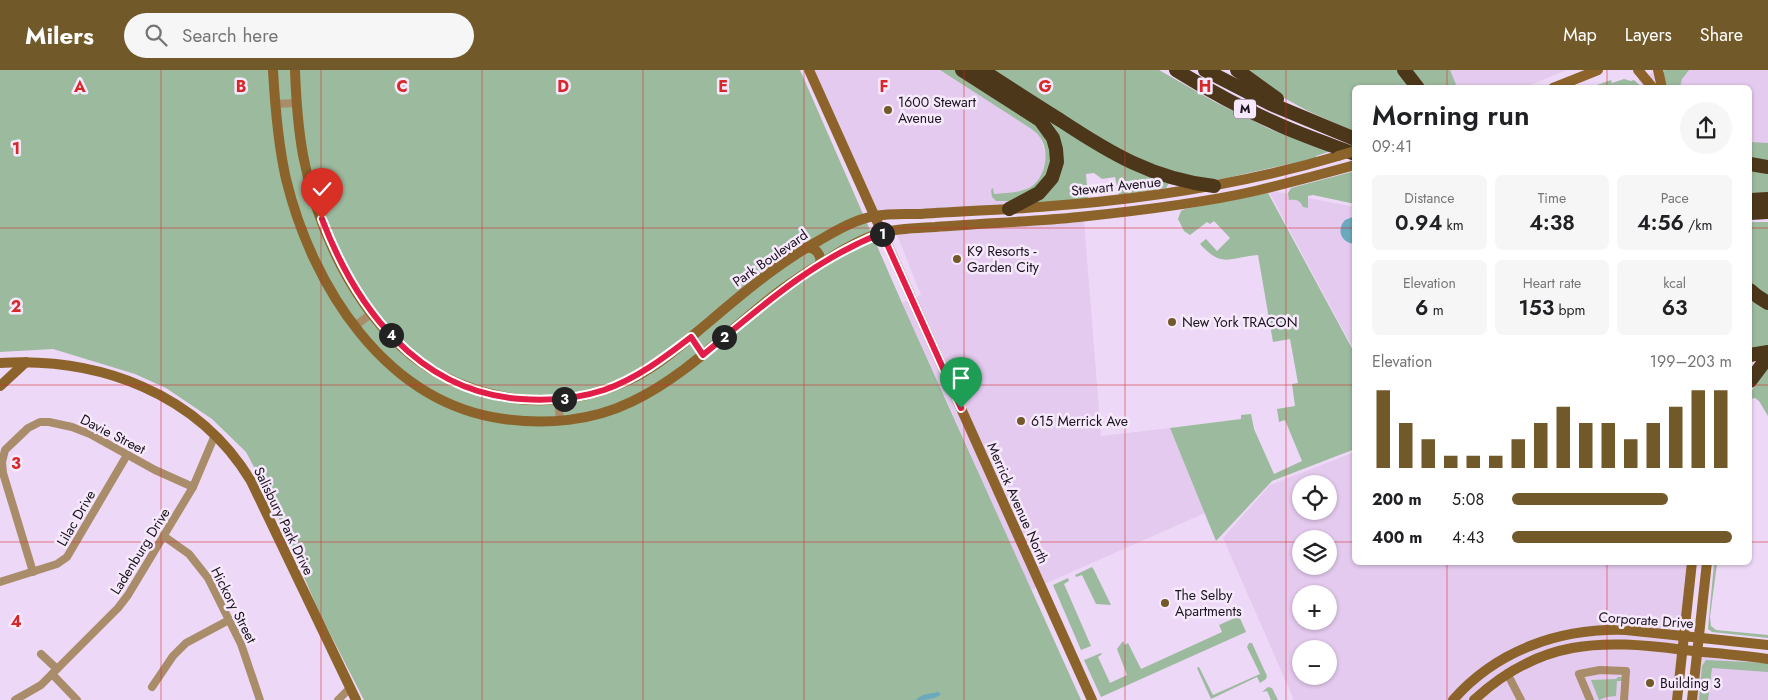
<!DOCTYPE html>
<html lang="en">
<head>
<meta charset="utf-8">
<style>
	body { margin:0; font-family:Jost,sans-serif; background:#f6f6f6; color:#202124; height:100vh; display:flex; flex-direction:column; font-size:19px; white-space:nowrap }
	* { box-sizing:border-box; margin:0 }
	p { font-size:16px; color:#757577 }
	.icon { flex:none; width:28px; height:28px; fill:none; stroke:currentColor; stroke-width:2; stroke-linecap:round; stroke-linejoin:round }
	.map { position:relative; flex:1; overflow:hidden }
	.sheet { position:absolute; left:1352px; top:15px; width:400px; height:480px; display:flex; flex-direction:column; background:#fff; border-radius:8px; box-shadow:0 1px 4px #0004 }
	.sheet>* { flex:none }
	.buttons { position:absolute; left:1292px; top:405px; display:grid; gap:10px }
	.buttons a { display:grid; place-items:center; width:45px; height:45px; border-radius:50%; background:#fff; box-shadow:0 1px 4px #0004; font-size:25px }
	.pin { position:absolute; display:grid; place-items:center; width:42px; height:42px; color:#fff; margin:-51px -21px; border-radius:50% 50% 50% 0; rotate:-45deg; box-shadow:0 0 5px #0007 }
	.pin .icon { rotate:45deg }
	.km { position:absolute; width:25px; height:25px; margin:-12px; border-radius:50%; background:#222; color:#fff; font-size:14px; line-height:25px; text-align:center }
	.round { display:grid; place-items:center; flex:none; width:52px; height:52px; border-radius:26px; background:#f6f6f6 }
	.overview { display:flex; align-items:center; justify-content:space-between; height:85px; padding:0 20px }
	h1 { font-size:28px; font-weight:600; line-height:38px }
	.metrics { display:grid; grid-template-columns:repeat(3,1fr); gap:8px; height:85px; padding:5px 20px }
	.metrics div { display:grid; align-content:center; border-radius:8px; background:#f6f6f6; text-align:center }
	.metrics b { font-size:21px; font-weight:600 }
	.metrics small { font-size:14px; font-weight:400 }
	.metrics p { font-size:14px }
	.chart { height:140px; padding:10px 20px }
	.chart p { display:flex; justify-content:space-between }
	.chart svg { width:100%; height:90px; margin-top:5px; stroke:#72592a; stroke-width:6 }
	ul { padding:0 20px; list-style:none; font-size:16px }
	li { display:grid; grid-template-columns:80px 60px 1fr; align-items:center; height:38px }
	li i { height:12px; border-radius:6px; background:#72592a }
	header { display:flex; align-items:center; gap:30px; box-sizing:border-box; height:70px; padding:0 25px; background:#72592a; color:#fff }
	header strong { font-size:24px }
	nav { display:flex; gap:28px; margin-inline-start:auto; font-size:18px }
	.search { width:350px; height:45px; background:#f6f6f6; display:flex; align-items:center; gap:12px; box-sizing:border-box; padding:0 18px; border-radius:28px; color:#757577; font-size:19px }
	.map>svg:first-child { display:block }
	.built { fill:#e4caee; fill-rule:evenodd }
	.green { fill:#9cba9e }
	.water { fill:#6ba9bf }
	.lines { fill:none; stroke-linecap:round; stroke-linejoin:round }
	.street { stroke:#a98d6a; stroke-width:8 }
	.secondary { stroke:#8c642b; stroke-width:10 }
	.highway { stroke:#4c371a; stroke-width:14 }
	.secondary-bridge { stroke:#8c642b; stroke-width:10 }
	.route-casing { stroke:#fff; stroke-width:10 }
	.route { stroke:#e11d48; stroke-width:6 }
	.grid { fill:none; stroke:#d62828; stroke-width:1; stroke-opacity:0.55 }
	.poi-dot { fill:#72592a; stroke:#f6e9fb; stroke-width:2 }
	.labels { text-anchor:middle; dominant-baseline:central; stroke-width:5; stroke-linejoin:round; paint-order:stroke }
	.shield { fill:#f6e9fb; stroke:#5c5360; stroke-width:1 }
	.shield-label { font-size:12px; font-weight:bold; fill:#1a131d }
	.poi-label { font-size:14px; fill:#1a131d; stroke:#f6e9fb; text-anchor:start }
	.street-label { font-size:14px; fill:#1a131d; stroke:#f6e9fb }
	.grid-label { font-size:16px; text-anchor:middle; font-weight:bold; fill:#d62828; stroke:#f6e9fb; stroke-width:5; stroke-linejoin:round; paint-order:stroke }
</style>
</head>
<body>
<header>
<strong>Milers</strong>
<div class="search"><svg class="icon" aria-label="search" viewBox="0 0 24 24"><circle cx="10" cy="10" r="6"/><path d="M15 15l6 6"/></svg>Search here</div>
<nav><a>Map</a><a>Layers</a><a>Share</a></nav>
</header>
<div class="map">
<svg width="1768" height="630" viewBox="0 0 1768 630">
	<rect width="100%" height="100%" fill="#eed8f7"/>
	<!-- built -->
	<g class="built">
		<path d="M809,0H940L1030,58L1040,67L1047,88L1036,131L874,148Z"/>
		<path d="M1433,0H1567L1522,18L1446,17Z"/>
		<path d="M1659,0H1768V75H1750V18L1643,17L1638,10Z"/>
		<path d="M1268,120L1355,137V282Z"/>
		<path d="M1084,150L1101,366L1170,358L1205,443L1031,520L947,331L902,233L921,225L896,162Z"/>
		<path d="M1355,382V492L1692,493L1677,630H1294L1223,468L1270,415ZM1301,414H1329V441H1301ZM1301,469H1329V496H1301ZM1301,524H1329V551H1301ZM1301,579H1329V606H1301Z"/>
		<path d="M1697,581L1768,589V630H1692Z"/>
	</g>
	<!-- green -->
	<g class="green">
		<path d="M0,0H800L902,233L1081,630H364L319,542L269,425L246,382L212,349L166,318L135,304L53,279L0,282Z"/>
		<path d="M940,0H955L1036,52L1046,62L1053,90L1039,119L1016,131H996L992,127L991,120L993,118L994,124C1006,123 1018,123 1029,118C1046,109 1051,80 1039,66C1037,63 1033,60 1030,58Z"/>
		<path d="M987,0H1159L1215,32L1272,60L1331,81L1316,86V88L1222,109L1191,110L1153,100Z"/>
		<path d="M1246,0H1397L1413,17L1355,18V62L1308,41L1275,23Z"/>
		<path d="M1409,0H1450L1457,17H1423Z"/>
		<path d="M1665,0H1689L1682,9L1680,17H1662L1657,10Z"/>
		<path d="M1624,9L1631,11L1634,10L1642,17H1591L1611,10L1612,13Z"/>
		<path d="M1052,51L1169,113L1166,118L1119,125L1115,107L1102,109L1094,103L1086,104L1088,129L1036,133V131H1040L1039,127L1057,106L1049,54Z"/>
		<path d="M1750,72L1768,73V94L1750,93Z"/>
		<path d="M1355,101V134L1313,125L1308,126V138L1303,137C1300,130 1296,129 1289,130L1288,123L1291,118Z"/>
		<path d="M1750,101L1768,102V123L1750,125Z"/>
		<path d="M1268,123L1355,284V379L1272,411L1216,471L1170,358L1241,349V345L1251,344L1254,359L1274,404L1302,391L1285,350L1279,352L1277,339L1295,336L1292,314L1298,313L1290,269L1273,272L1258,185C1229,187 1223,199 1200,174L1206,169L1217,181L1230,168L1214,151L1210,154L1207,152L1190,165L1184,161L1178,149L1181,141L1185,139Z"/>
		<path d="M1750,152H1768V230L1750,216Z"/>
		<path d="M1750,225L1768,237V281L1751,282L1752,246Z"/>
		<path d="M1768,292V346L1759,331L1755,328L1750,329V324Z"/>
		<path d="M1714,493H1717V494L1710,547L1711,556L1716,560L1768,565V568L1712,562L1708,559Z"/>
		<path d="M1092,497L1094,500L1111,535L1096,534L1082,505L1076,507L1075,505Z"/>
		<path d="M1068,508L1069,511L1064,514L1091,576L1081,580L1053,515Z"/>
		<path d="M1239,546L1246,562L1101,627L1084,590L1101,583L1102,584L1098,587L1110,613L1127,605L1117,579L1123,571L1125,575L1128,573L1141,599L1222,562L1219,555Z"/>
		<path d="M1249,573H1252L1267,606L1266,609L1260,613L1257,607L1211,629L1197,598L1199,597L1213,625L1260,604L1247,577Z"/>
		<path d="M1706,590L1768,593V602L1712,598L1708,630H1699L1702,596Z"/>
		<path d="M1618,607H1622V611H1617L1616,626L1607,627L1599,630L1591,610L1616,609Z"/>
		<path d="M1268,617L1272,618L1278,630H1271L1267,621L1262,622Z"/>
	</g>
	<!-- water -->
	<g class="water">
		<path d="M1355,146V174C1341,173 1336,160 1345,150Z"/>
		<path d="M938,622L941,624C935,630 923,630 915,630L923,625Z"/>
	</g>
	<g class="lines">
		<!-- street -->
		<g class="street">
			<path d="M275,34L296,33"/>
			<path d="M355,256L372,243"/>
			<path d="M691,267L703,285"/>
			<path d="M558,330L560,351"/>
			<path d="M165,467L189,484L208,508L241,574L260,630"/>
			<path d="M33,502L3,403L2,392L5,380L28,358L40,352H49L72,357L90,364L155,400L193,417"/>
			<path d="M0,512L57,494L67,487L127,385"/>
			<path d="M41,584L57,599"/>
			<path d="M1507,603L1521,630"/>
			<path d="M52,604L77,630"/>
			<path d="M152,617L173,586L186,573L229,550"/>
			<path d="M15,630L41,615L118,538L128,525L193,417L215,365"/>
			<path d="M338,630L350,618"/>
			<path d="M1590,630L1579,604L1600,600L1626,601L1624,630"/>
		</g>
		<!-- secondary -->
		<g class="secondary">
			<path d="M273,0C275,36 278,74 286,109C312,216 385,333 504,349C546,355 592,351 631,332C690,304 733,255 785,217C798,208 811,199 825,191C842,180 861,169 880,163C898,158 917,158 935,157C983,153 1031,152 1079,147C1137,141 1198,134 1255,121C1289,113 1322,104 1355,95"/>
			<path d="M295,0C296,29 298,57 303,85C317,158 353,237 411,285C437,306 468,319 500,326C546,336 594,328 635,307C662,293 686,271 709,252C744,222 780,192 820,170C837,160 856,149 875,146C889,143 906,144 921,144C960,141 1000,140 1039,137C1141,130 1241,115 1338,86"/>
			<path d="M809,0L1092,630"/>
			<path d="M1638,0L1653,18"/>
			<path d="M1658,0L1662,18"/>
			<path d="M1553,18L1598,0"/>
			<path d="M807,177C816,178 822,185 820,194"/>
			<path d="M0,293C99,287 198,323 251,411L356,630"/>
			<path d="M0,316L26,292"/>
			<path d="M1453,630C1497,580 1560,558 1626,560L1768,575"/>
			<path d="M1474,630C1540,569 1600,569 1684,580C1712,583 1740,585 1768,589"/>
			<path d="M1677,630L1692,492"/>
			<path d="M1692,630L1707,492"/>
		</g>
		<!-- highway -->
		<g class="highway">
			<path d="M962,0L1040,50L1053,68L1056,79L1057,92L1052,108L1039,123L1009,139"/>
			<path d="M982,0C1008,17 1034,34 1060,50C1110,83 1153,109 1214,116"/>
			<path d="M1176,0C1208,20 1241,38 1275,53C1301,65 1328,74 1355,84"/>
			<path d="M1205,0L1271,34L1355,69"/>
			<path d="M1237,0L1277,29"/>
			<path d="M1404,0L1418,18"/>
			<path d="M1750,94L1768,97"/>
			<path d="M1750,130L1768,129"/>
			<path d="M1750,143L1768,142"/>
			<path d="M1750,220L1757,226L1768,233"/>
			<path d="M1750,285L1768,282"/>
			<path d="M1750,311L1768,287"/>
		</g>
		<!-- secondary-bridge -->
		<path class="secondary-bridge" d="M1338,86L1355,81"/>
	</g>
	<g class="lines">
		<defs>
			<path id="route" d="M322,149C356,238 418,322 521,329C549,331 577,329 604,320C636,309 664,288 691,267L703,285C761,237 811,191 882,163L961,338"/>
		</defs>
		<!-- route casing -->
		<use href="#route" class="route-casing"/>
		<!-- route -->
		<use href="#route" class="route"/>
	</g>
	<!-- grid -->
	<path class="grid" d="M161,0V630M321,0V630M482,0V630M643,0V630M804,0V630M964,0V630M1125,0V630M1286,0V630M1447,0V18M1607,0V18M0,158H1355M1750,158H1768M0,315H1355M1750,315H1768M0,472H1301M1329,472H1355M1750,472H1768M1447,492V630M1607,492V630"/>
	<!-- markers -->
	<g class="poi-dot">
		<circle cx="888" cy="40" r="5"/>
		<circle cx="957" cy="189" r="5"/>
		<circle cx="1172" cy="252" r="5"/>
		<circle cx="1021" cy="351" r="5"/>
		<circle cx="1165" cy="533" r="5"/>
		<circle cx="1650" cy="613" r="5"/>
	</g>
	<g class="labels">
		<!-- shield labels -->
		<rect class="shield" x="1234" y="29.5" width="22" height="19" rx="4"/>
		<g class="shield-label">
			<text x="1245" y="39">M</text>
		</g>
		<!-- poi labels -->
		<g class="poi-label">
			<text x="898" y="32">1600 Stewart<tspan x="898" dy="16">Avenue</tspan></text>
			<text x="967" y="181">K9 Resorts -<tspan x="967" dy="16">Garden City</tspan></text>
			<text x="1182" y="252">New York TRACON</text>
			<text x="1031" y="351">615 Merrick Ave</text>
			<text x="1175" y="525">The Selby<tspan x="1175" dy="16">Apartments</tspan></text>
			<text x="1660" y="613">Building 3</text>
		</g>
		<!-- street labels -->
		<g class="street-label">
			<text transform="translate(1116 116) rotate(-6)">Stewart Avenue</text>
			<text transform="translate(770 188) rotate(-35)">Park Boulevard</text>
			<text transform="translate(113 364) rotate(27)">Davie Street</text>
			<text transform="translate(1018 433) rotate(66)">Merrick Avenue North</text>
			<text transform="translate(76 448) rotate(-60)">Lilac Drive</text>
			<text transform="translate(284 451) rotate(64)">Salisbury Park Drive</text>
			<text transform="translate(140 481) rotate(-58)">Ladenburg Drive</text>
			<text transform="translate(234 535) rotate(63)">Hickory Street</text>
			<text transform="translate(1646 550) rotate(4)">Corporate Drive</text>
		</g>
	</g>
	<g class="grid-label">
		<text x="80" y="22">A</text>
		<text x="241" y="22">B</text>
		<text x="402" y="22">C</text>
		<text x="563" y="22">D</text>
		<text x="723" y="22">E</text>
		<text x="884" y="22">F</text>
		<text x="1045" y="22">G</text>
		<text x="1205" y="22">H</text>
		<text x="16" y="84">1</text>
		<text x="16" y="242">2</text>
		<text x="16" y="399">3</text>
		<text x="16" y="557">4</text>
	</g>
</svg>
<div class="buttons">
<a><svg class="icon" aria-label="locate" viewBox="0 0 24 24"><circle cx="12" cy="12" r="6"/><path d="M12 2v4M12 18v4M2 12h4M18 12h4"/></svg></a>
<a><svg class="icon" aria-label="layers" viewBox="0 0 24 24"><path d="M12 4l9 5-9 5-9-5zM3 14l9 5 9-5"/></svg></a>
<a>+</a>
<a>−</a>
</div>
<div class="pin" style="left:961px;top:338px;background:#1e9e55"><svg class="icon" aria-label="arrive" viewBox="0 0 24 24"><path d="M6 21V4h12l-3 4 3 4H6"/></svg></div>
<div class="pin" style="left:322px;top:149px;background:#d93025"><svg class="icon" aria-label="check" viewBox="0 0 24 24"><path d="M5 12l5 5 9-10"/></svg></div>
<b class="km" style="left:882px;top:164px">1</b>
<b class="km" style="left:724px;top:267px">2</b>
<b class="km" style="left:564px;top:329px">3</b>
<b class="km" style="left:391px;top:265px">4</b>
<section class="sheet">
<div class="overview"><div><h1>Morning run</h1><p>09:41</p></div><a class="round"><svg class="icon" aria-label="share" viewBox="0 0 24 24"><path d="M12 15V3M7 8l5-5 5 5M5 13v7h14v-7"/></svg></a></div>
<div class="metrics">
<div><p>Distance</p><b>0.94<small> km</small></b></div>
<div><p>Time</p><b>4:38</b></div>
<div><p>Pace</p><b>4:56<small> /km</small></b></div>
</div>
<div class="metrics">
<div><p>Elevation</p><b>6<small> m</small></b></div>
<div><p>Heart rate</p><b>153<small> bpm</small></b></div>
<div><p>kcal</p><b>63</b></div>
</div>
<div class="chart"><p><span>Elevation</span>199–203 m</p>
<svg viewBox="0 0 160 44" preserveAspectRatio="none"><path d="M5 44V6M15 44V22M25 44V30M35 44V38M45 44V38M55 44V38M65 44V30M75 44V22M85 44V14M95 44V22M105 44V22M115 44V30M125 44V22M135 44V14M145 44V6M155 44V6"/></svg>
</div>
<ul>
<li><b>200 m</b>5:08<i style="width:71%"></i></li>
<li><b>400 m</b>4:43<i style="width:100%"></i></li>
</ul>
</section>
</div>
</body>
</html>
